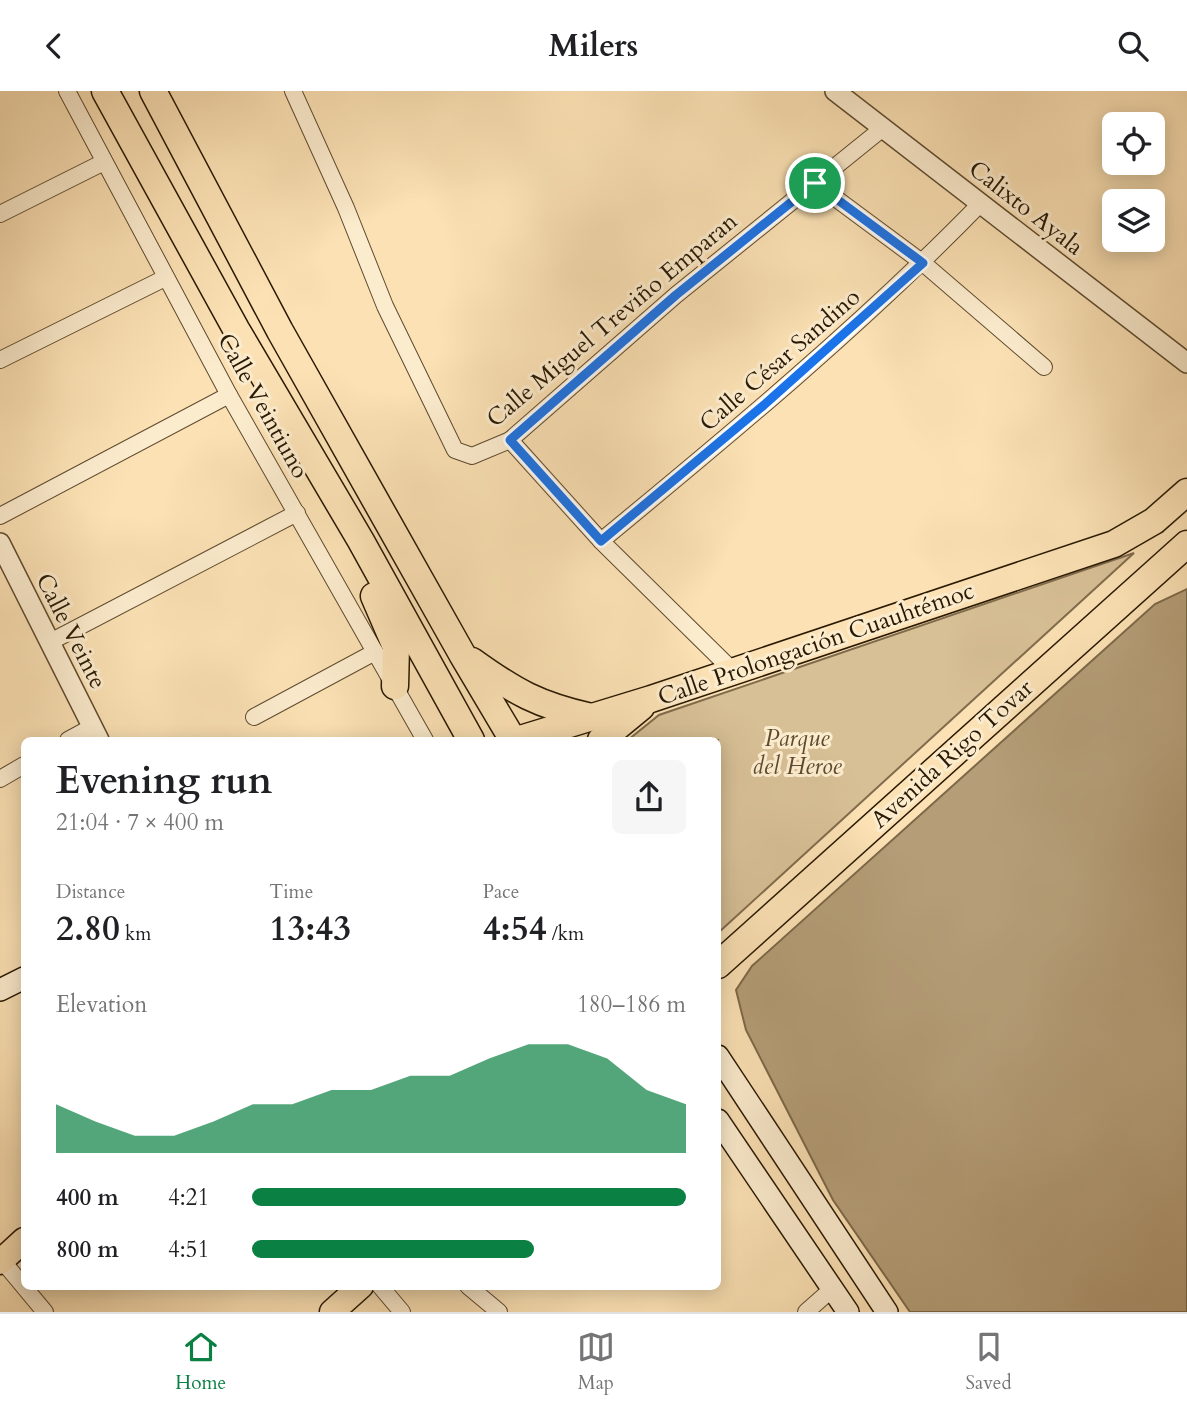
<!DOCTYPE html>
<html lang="en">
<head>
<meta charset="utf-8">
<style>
	body { margin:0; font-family:Cardo,serif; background:#f6f6f6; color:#202124; height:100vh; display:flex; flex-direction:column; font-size:26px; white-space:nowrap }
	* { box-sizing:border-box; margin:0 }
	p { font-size:23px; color:#757577 }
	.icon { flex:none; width:38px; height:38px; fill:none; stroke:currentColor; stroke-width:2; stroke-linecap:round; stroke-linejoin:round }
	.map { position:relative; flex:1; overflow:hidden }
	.panel { position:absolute; left:21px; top:646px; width:700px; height:553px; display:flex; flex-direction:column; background:#fff; border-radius:10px; box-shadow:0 4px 18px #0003 }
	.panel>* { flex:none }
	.buttons { position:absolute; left:1102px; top:21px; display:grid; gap:14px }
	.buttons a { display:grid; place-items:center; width:63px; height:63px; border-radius:10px; background:#fff; box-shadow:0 4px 18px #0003; font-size:35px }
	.pin { position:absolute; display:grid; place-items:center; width:60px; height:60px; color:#fff; margin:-30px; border:4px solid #fff; border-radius:50%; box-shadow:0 2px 7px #0007 }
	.round { display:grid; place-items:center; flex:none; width:74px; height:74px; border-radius:10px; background:#f6f6f6 }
	.headline { display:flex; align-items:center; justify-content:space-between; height:119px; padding:0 35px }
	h1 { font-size:38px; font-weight:700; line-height:52px }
	.metrics { display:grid; grid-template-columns:repeat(3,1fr); gap:10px; height:119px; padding:7px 35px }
	.metrics div { display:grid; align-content:center }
	.metrics b { font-size:35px; font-weight:700 }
	.metrics small { font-size:19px; font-weight:400 }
	.metrics p { font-size:19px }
	.chart { height:196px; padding:14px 35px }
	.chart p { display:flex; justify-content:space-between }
	.chart svg { width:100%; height:126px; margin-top:7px; fill:#0b8043; opacity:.7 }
	ul { padding:0 35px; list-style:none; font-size:23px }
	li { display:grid; grid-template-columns:112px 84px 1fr; align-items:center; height:52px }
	li i { height:18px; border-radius:9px; background:#0b8043 }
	header { display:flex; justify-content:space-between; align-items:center; height:91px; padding:0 35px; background:#fff; font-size:32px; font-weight:700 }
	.tabs { display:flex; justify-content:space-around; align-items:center; height:98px; border-top:2px solid #e0e0e0; background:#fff; font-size:19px; color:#757577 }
	.tabs a { display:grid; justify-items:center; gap:4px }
	.tabs .active { color:#0b8043 }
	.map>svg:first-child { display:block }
	.green { fill:#d7bf96; stroke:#806c4c; stroke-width:2 }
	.water { fill:#b49d77; stroke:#7c6848; stroke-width:2 }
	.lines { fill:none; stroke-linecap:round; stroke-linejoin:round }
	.minor-casing { stroke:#5e4a2e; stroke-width:18 }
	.tertiary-casing { stroke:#5e4a2e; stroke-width:22 }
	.secondary-casing { stroke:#291802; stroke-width:24 }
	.primary-casing { stroke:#291802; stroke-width:27 }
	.trunk-casing { stroke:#291802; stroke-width:29 }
	.minor { stroke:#fcecce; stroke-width:16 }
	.tertiary { stroke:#fcecce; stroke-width:19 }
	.secondary { stroke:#fcecce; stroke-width:21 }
	.primary { stroke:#fbe1b4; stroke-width:24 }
	.trunk { stroke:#fbe1b4; stroke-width:26 }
	.route-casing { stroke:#fff; stroke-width:14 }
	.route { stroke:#1a73e8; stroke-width:9 }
	.labels { text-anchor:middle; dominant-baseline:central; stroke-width:6; stroke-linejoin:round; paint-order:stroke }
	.street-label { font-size:24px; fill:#291802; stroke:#fcecce }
	.park-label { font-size:24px; font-style:italic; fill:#5d4a2e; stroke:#fcecce }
</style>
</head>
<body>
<header><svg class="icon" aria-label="back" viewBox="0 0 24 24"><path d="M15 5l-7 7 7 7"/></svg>Milers<svg class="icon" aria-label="search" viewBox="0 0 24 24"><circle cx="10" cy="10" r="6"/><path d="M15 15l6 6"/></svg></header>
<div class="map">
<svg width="1187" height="1221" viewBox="0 0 1187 1221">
	<rect width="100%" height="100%" fill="#fbe1b4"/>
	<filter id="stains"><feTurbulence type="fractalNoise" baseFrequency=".00286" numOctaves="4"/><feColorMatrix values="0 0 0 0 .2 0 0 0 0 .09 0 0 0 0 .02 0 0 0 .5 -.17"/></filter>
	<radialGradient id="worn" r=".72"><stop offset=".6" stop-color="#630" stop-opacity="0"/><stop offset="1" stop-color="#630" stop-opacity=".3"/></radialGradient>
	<!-- green -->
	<path class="green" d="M1134,462L718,842V649H628L659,624Z"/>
	<!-- water -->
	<path class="water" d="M1187,498V1221H910L833,1109L746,939L736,899L752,875L1155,513Z"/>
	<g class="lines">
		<defs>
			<g id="minor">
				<path d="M67,0L229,304L425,649"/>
				<path d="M293,0L346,117L385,215L455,359L472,365L510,349L676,204L883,37"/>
				<path d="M815,92L923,172L1044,276"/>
				<path d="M0,123L104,71"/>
				<path d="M0,269L165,187"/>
				<path d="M510,349L601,450L733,580"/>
				<path d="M0,425L229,304"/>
				<path d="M601,450C732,342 862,234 980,113"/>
				<path d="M50,551L297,422"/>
				<path d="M254,626L375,561"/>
				<path d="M68,649L92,636"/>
				<path d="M0,688L24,674"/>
				<path d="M0,1167L45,1221"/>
				<path d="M380,1195L402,1221"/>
				<path d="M468,1195L499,1221"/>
				<path d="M806,1221L832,1198"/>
			</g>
			<g id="tertiary">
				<path d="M835,0L1187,272"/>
				<path d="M0,452L99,649"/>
			</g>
			<g id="secondary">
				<path d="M0,899L24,887"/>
				<path d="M718,965L887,1221"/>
				<path d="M718,1029L848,1221"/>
			</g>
			<g id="primary">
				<path d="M0,1171L24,1149"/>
				<path d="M332,1221L361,1195"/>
			</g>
			<g id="trunk">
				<path d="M105,0L236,238L361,450L471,649"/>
				<path d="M153,0L280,240L462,563L513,649"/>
				<path d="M374,505L396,556L395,595"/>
				<path d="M472,570C515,601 538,614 591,626"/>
				<path d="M517,649L651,608L1114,453L1154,430L1187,401"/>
				<path d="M601,649L641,616"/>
				<path d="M718,874L1187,453"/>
			</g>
		</defs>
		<!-- minor casing -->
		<use href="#minor" class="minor-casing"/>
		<!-- tertiary casing -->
		<use href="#tertiary" class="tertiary-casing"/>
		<!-- secondary casing -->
		<use href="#secondary" class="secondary-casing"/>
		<!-- primary casing -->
		<use href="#primary" class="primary-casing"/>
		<!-- trunk casing -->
		<use href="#trunk" class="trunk-casing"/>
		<!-- minor -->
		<use href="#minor" class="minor"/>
		<!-- tertiary -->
		<use href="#tertiary" class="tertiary"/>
		<!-- secondary -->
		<use href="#secondary" class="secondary"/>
		<!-- primary -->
		<use href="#primary" class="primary"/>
		<!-- trunk -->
		<use href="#trunk" class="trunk"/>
	</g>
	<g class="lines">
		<defs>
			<path id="route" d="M815,92L923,172L764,314L601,450L510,349L676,204Z"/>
		</defs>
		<!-- route casing -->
		<use href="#route" class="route-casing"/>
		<!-- route -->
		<use href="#route" class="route"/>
	</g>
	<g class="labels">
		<!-- street labels -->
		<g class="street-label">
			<text transform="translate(1026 117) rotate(38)">Calixto Ayala</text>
			<text transform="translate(612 229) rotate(-40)">Calle Miguel Treviño Emparan</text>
			<text transform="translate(780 269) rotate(-41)">Calle César Sandino</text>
			<text transform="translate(263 315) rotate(61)">Calle Veintiuno</text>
			<text transform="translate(71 540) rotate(63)">Calle Veinte</text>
			<text transform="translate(816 553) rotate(-19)">Calle Prolongación Cuauhtémoc</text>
			<text transform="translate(952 663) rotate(-42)">Avenida Rigo Tovar</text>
		</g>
		<!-- park labels -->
		<g class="park-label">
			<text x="797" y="647">Parque<tspan x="797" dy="28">del Heroe</tspan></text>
		</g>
	</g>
	<rect width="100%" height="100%" filter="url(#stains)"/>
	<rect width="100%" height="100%" fill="url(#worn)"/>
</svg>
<div class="buttons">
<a><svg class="icon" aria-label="locate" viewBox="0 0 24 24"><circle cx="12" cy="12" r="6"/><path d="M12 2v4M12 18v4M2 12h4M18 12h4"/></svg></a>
<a><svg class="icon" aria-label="layers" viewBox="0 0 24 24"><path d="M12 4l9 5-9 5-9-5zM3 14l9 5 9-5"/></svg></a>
</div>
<div class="pin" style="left:815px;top:92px;background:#1e9e55"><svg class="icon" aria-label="arrive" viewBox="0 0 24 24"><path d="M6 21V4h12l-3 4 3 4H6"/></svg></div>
<section class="panel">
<div class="headline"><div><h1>Evening run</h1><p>21:04 · 7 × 400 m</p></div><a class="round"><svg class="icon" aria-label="share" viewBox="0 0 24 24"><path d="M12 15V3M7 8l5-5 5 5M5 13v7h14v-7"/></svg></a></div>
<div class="metrics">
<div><p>Distance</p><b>2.80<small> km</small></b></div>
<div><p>Time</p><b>13:43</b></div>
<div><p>Pace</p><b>4:54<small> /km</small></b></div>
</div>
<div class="chart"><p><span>Elevation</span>180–186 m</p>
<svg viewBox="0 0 160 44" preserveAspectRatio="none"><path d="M0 44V27L10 33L20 38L30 38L40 33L50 27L60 27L70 22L80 22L90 17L100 17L110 11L120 6L130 6L140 11L150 22L160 27V44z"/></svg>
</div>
<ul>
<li><b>400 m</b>4:21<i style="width:100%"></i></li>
<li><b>800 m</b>4:51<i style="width:65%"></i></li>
</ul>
</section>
</div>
<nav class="tabs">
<a class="active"><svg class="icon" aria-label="home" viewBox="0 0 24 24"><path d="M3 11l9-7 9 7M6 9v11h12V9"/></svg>Home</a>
<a><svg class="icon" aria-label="map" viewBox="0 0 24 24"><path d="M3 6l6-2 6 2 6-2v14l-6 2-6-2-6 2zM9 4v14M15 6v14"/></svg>Map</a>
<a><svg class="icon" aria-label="saved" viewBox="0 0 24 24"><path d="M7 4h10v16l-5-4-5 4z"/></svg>Saved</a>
</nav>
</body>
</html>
